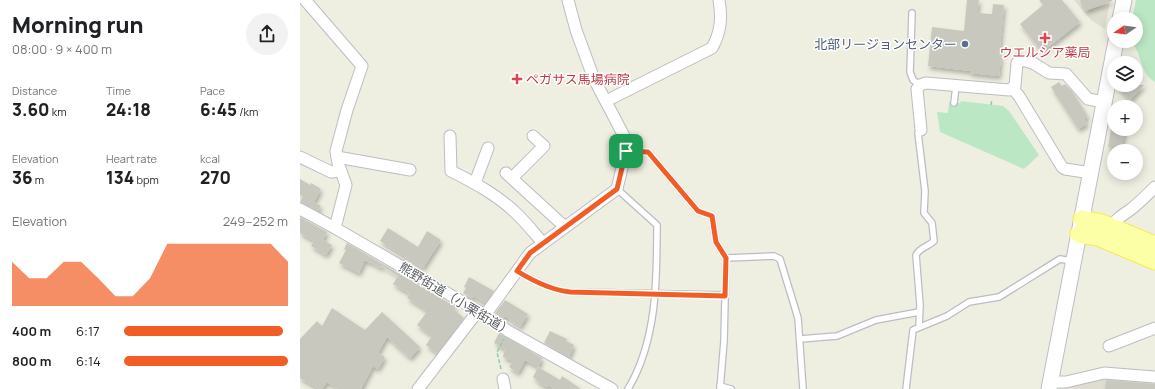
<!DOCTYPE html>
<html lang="en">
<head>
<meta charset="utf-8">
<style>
	body { margin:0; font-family:Manrope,"Noto Sans JP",sans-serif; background:#f2f2f2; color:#202124; height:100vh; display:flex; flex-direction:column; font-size:15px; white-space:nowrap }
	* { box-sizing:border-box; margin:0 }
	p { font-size:13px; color:#757577 }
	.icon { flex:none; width:22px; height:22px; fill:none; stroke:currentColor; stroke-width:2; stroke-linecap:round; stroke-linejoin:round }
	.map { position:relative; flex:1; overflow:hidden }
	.panel { display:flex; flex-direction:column; background:#fff; width:300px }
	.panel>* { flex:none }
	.needle { width:26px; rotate:257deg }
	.tools { position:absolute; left:807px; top:12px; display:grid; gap:8px }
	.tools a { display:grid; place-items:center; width:36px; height:36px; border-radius:50%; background:#fff; box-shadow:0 2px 10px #0003; font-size:20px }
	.pin { position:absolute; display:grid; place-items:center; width:34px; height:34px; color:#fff; margin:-17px; border-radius:8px; box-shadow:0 2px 6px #0006 }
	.round { display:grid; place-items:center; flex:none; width:42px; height:42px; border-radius:21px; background:#f2f2f2 }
	.head { display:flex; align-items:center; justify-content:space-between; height:68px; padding:0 12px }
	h1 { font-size:22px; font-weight:800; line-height:30px }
	.metrics { display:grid; grid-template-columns:repeat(3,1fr); gap:6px; height:68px; padding:4px 12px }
	.metrics div { display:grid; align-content:center }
	.metrics b { font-size:17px; font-weight:800 }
	.metrics small { font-size:11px; font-weight:400 }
	.metrics p { font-size:11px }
	.chart { height:112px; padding:8px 12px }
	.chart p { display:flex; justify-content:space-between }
	.chart svg { width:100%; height:72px; margin-top:4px; fill:#f15d24; opacity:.7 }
	ul { padding:0 12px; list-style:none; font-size:13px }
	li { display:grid; grid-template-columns:64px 48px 1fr; align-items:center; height:30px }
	li i { height:10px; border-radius:5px; background:#f15d24 }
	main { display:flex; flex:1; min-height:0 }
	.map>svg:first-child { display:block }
	.education { fill:#deddd0 }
	.green { fill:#bce7c5 }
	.building { fill:#c9c8bf; filter:url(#shadow) }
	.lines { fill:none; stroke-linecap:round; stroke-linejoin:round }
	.lane-casing { stroke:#bcbdc4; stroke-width:8 }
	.street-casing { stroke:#bcbdc4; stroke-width:13 }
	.secondary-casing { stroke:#bcbec6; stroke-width:17 }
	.primary-casing { stroke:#f8ea50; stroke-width:19 }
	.path { stroke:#95c8ae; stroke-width:1.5; stroke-dasharray:4 2; stroke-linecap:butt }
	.lane { stroke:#fff; stroke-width:5.5 }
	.street { stroke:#fff; stroke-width:11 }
	.secondary { stroke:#fff; stroke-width:15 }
	.primary { stroke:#fcffa5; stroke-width:17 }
	.route-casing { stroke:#fff; stroke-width:8 }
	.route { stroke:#f15d24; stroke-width:5 }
	.health-dot { fill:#e0444e; stroke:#fff; stroke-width:1.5 }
	.service-dot { fill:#5c6f8a; stroke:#fff; stroke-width:1.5 }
	.labels { text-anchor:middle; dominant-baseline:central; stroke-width:3; stroke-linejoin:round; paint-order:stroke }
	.service-label { font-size:13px; fill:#4e5e75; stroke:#fff; text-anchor:end }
	.health-label { font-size:13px; fill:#be3a42; stroke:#fff }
	.street-label { font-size:13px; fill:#5a5c63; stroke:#fff }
</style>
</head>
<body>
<main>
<section class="panel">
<div class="head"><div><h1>Morning run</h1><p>08:00 · 9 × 400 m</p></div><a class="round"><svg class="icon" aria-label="share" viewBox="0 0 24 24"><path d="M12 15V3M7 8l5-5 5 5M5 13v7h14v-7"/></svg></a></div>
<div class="metrics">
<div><p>Distance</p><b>3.60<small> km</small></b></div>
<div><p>Time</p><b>24:18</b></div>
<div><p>Pace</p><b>6:45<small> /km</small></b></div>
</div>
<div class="metrics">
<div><p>Elevation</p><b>36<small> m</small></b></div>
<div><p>Heart rate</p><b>134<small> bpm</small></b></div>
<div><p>kcal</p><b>270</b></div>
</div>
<div class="chart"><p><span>Elevation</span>249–252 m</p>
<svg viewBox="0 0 160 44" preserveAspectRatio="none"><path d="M0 44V17L10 27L20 27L30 17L40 17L50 27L60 38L70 38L80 27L90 6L100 6L110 6L120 6L130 6L140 6L150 6L160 17V44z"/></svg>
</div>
<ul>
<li><b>400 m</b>6:17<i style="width:97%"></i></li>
<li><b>800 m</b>6:14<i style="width:100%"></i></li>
</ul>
</section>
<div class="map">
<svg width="855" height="389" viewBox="0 0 855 389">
	<defs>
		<filter id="shadow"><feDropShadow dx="2" dy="3.5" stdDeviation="2" flood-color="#0004"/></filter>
	</defs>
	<rect width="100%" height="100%" fill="#eeeee1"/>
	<!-- education -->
	<g class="education">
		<path d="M774,0H810L805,29L791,20Z"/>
		<path d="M804,375L855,378V389H764L765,385Z"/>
	</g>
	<!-- green -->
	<g class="green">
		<path d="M836,0H855V82C840,74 842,53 831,41H836V19H832Z"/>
		<path d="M661,101L703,106L709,111L739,155L724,169L640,132L637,112L648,113L649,102L660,103Z"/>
	</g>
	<!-- building -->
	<g class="building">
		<path d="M667,0H679L677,13L692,14L693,4L704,5L699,57H701L699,76L670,73V71L628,66L632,27L664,31Z"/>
		<path d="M739,0H762L780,22L742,52L720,24L743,5Z"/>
		<path d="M780,0H812V1L785,11Z"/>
		<path d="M759,82L762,86L765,84L772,91L788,117L784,119L787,124L778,129L751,87Z"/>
		<path d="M817,85H844L830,100L816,86Z"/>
		<path d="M811,129H825L821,150L808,147Z"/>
		<path d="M0,179L10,185L11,183L21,189L14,202L21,206L18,211L0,202L3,196L0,195Z"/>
		<path d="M0,217L27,232L23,240L32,245L26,255L11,246L14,241L0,233Z"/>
		<path d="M88,228L118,247L127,231L141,240L123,268L80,241Z"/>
		<path d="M47,243L156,307L154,310L164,318L137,353L126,345L132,336L117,325L126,313L124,312L125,309L107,298L110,294L93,284L98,276L82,266L80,268L71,262L70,263L65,260L59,273L39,263L46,250L44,249Z"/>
		<path d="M169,277L194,291L185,303L173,296L172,298L163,293L166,288L164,287Z"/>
		<path d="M205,300L228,314L220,327L205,316L203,319L195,313Z"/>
		<path d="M32,308L65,330L82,312L120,347L110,358L87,337L78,353L85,357L78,369L73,366L61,389H38L27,382L22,389H19L0,378V339L17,321L22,326Z"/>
		<path d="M250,331L267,339L266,341L274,345L269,357L244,343Z"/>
		<path d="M199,333L242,358L238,367L225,360L218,373L209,367L213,361L203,357L205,349L194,343Z"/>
		<path d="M238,367L260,380L262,376L281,389H254L248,385L247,387L236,381L237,380L233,377Z"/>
		<path d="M806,380L855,384V389H805Z"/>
	</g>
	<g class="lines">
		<defs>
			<g id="lane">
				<path d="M612,13L610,72L613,80L620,85"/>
				<path d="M654,103L656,86"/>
				<path d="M326,151L348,152L398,211L412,216L416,242L426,258L474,256L480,259L498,318L503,389"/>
				<path d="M317,189L357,225C357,279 357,341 328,389"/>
				<path d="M217,271C233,281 251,290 270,292L425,295"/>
				<path d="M619,327L620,305L616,255C620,247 628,247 634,241L632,223L624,213L625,191L618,133L621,130"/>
				<path d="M500,339L537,336L576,320L619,312"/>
				<path d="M420,386L431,389"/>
				<path d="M420,389L424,341L426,258"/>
				<path d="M606,389L613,330L647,316L669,302L699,297L760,259L772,261"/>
			</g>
			<g id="street">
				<path d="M5,0L62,66L47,110L36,151L38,163L46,185L35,228"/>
				<path d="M712,88L719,96L762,167L765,169L791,173"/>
				<path d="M306,101L412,48C421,32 422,18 419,0"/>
				<path d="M621,130L617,89L620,85L626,83L709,90L715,86L717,63L721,60L733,63L749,73L766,74L788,99L804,102"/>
				<path d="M150,136L151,171C175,183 199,196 218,215C227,224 235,234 243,243"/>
				<path d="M0,157L31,172L41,171"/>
				<path d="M37,157L110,170"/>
				<path d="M206,173L265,227"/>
				<path d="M212,178L244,146L233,136"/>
				<path d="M175,183L188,148"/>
				<path d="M0,209L35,228L185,315L208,331L312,389"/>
				<path d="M811,226C818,218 821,216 830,210C839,203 847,195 855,187"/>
				<path d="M185,315L230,253L317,189L326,151L324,136L294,79L276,30L268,0"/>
				<path d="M809,346L855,328"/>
				<path d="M203,379L205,389"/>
				<path d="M751,382H766L804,373L855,377"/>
				<path d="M118,389L178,311"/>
			</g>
			<g id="secondary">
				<path d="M820,19L824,0"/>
				<path d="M749,389L816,41"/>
			</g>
			<g id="primary">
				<path d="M782,219L802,223L855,245"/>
				<path d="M779,234L798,237L855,261"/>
			</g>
		</defs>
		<!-- lane casing -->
		<use href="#lane" class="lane-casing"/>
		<!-- street casing -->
		<use href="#street" class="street-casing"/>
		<!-- secondary casing -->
		<use href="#secondary" class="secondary-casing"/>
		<!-- primary casing -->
		<use href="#primary" class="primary-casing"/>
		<!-- path -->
		<g class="path">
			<path d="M691,105L692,99"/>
			<path d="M201,369L197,352L204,339"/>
		</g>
		<!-- lane -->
		<use href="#lane" class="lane"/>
		<!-- street -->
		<use href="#street" class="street"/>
		<!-- secondary -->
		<use href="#secondary" class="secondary"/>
		<!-- primary -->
		<use href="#primary" class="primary"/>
	</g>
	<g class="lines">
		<defs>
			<path id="route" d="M326,151L348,152L398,211L412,216L416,242L426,258L425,296L270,292C251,290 233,281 217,271L230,253L317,189Z"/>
		</defs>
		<!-- route casing -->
		<use href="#route" class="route-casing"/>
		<!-- route -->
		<use href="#route" class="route"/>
	</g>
	<!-- markers -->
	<g class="health-dot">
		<path d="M743 32h4v4h4v4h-4v4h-4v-4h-4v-4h4z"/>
		<path d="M215 73h4v4h4v4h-4v4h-4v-4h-4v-4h4z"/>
	</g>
	<circle class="service-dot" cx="665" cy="44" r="4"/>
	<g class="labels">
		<!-- service labels -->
		<g class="service-label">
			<text x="657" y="44">北部リージョンセンター</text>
		</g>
		<!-- health labels -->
		<g class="health-label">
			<text x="745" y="52">ウエルシア薬局</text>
			<text x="226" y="79" text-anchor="start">ペガサス馬場病院</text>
		</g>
		<!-- street labels -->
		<g class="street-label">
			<text transform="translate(156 299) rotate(31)">熊野街道（小栗街道）</text>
		</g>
	</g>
</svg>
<div class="tools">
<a><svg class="needle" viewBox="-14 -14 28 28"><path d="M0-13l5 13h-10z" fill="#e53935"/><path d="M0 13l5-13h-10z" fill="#757577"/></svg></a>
<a><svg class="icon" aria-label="layers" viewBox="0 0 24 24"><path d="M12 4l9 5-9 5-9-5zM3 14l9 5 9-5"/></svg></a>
<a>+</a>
<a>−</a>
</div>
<div class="pin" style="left:326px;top:151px;background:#1e9e55"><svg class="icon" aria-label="arrive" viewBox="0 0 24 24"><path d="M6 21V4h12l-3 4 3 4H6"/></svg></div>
</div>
</main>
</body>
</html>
